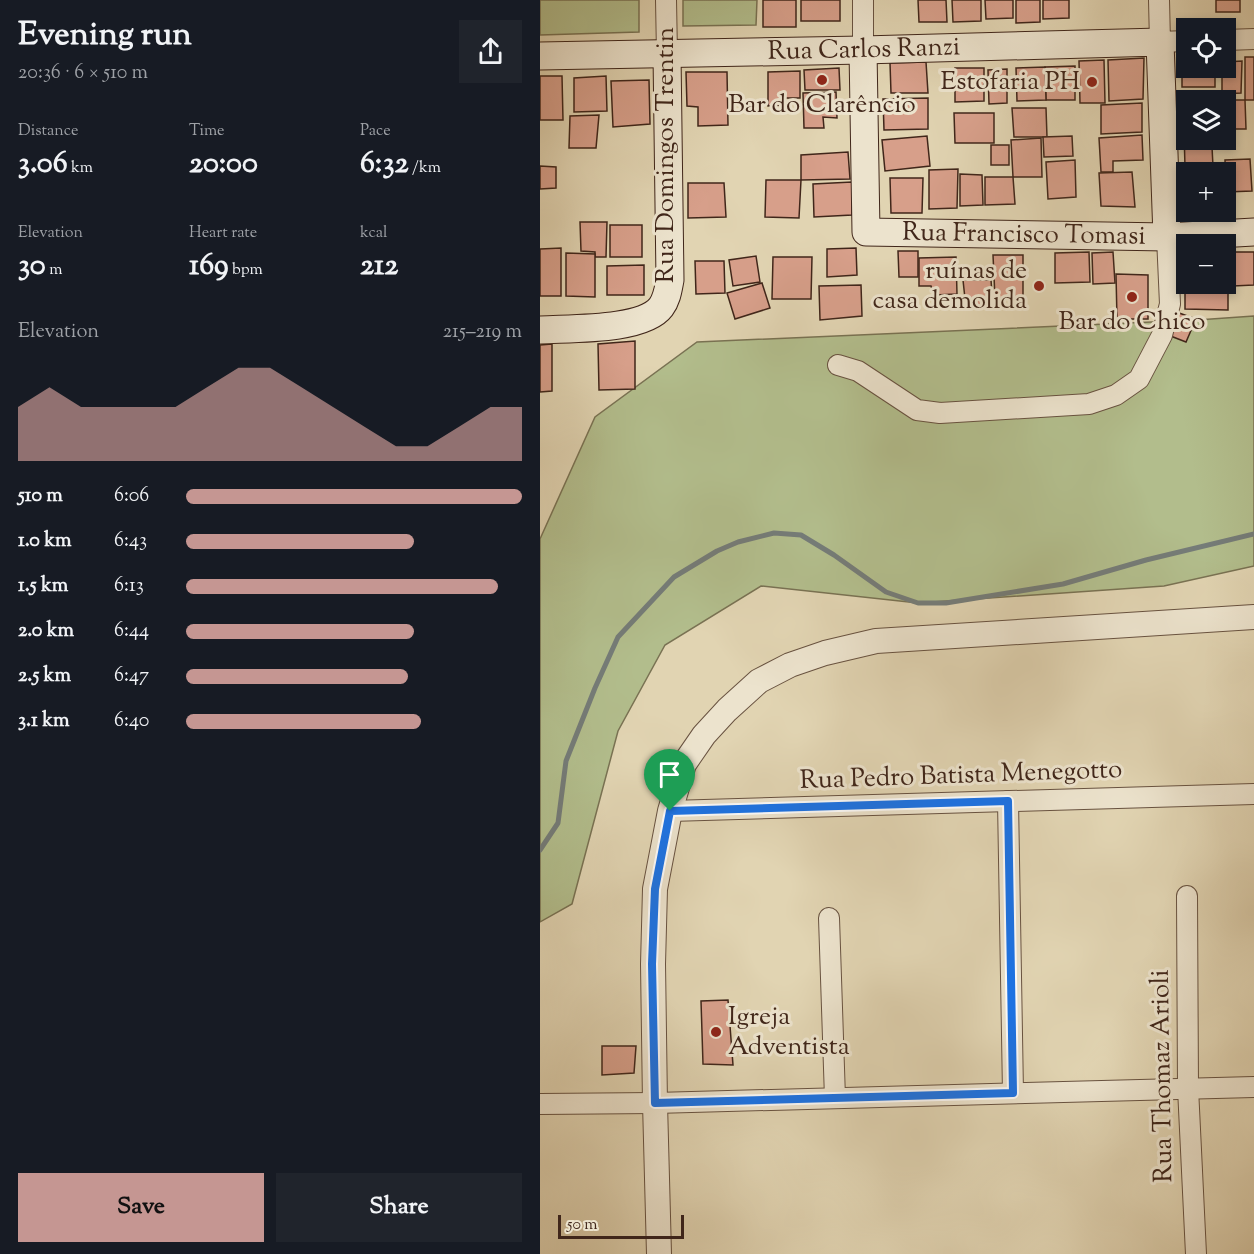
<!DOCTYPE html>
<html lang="en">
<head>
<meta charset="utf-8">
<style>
	body { margin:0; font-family:"Sorts Mill Goudy",serif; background:#20242c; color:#f1f3f6; height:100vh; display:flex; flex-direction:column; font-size:22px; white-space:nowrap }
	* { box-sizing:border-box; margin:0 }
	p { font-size:20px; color:#9ea1a6 }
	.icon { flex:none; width:33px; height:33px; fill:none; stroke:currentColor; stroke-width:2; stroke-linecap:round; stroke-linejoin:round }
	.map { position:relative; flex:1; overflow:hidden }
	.side { display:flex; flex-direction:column; background:#171b24; width:540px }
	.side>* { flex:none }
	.fabs { position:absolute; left:636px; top:18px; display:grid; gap:12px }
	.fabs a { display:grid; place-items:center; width:60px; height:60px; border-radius:0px; background:#171b24; box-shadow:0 3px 9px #0003; font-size:30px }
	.scale { position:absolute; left:18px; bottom:15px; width:126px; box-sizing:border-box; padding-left:6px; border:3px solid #40261a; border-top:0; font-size:16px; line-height:21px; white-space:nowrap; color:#40261a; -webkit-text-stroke:4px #ece3cd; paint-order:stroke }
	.pin { position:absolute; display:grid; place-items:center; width:51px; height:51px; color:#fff; margin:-62px -26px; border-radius:50% 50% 50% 0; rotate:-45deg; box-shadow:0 0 6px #0007 }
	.pin .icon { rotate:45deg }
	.round { display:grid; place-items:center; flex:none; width:63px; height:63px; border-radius:0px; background:#20242c }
	.overview { display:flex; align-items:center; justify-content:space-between; height:102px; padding:0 18px }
	h1 { font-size:33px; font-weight:700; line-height:45px }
	.stats { display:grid; grid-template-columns:repeat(3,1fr); gap:9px; height:102px; padding:6px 18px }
	.stats div { display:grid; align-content:center }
	.stats b { font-size:30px; font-weight:700 }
	.stats small { font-size:16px; font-weight:400 }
	.stats p { font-size:16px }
	.chart { height:168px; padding:12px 18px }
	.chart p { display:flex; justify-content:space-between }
	.chart svg { width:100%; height:108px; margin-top:6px; fill:#c59692; opacity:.7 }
	.primary-button { display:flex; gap:12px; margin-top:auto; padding:12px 18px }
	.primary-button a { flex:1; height:69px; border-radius:0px; background:#c59692; color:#111; font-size:24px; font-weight:700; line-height:69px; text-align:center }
	.primary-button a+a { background:#20242c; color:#f1f3f6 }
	ul { padding:0 18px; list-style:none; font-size:20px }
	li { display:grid; grid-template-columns:96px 72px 1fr; align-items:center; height:45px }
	li i { height:15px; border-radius:8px; background:#c59692 }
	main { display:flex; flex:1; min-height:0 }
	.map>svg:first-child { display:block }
	.green { fill:#b2bd8c; stroke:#797253; stroke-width:1.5 }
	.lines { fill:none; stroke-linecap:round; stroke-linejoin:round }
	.stream { stroke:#757c78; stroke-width:5 }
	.building { fill:#d79f8a; stroke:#40261a; stroke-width:1.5 }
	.minor-casing { stroke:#685240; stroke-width:22 }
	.tertiary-casing { stroke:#685240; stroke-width:26 }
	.secondary-casing { stroke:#40261a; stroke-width:29 }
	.minor { stroke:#ece3cd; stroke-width:20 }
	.tertiary { stroke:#ece3cd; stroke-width:24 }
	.secondary { stroke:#ece3cd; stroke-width:27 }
	.route-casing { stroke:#fff; stroke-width:12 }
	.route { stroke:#1a73e8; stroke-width:8 }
	.poi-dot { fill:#8f2418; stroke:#ece3cd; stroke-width:2 }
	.labels { text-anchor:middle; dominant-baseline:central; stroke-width:6; stroke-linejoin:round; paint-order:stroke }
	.street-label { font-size:26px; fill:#40261a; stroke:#ece3cd }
	.poi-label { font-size:26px; fill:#40261a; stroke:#ece3cd; text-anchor:end }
</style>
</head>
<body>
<main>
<section class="side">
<div class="overview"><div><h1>Evening run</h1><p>20:36 · 6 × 510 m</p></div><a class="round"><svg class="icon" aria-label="share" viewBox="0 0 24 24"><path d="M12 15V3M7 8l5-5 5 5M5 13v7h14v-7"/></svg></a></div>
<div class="stats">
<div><p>Distance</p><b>3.06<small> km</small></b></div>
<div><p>Time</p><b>20:00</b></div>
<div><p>Pace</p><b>6:32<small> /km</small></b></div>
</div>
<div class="stats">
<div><p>Elevation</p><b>30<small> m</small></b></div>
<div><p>Heart rate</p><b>169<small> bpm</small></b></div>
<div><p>kcal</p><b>212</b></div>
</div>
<div class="chart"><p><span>Elevation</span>215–219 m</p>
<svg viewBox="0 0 160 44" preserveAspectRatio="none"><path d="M0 44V22L10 14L20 22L30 22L40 22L50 22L60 14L70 6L80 6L90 14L100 22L110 30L120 38L130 38L140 30L150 22L160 22V44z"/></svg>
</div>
<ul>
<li><b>510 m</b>6:06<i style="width:100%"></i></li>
<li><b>1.0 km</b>6:43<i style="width:68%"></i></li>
<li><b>1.5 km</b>6:13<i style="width:93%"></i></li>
<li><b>2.0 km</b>6:44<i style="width:68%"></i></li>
<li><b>2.5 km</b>6:47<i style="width:66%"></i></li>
<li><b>3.1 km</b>6:40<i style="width:70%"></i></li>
</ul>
<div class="primary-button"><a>Save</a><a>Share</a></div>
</section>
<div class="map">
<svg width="714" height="1254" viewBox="0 0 714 1254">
	<rect width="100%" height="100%" fill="#e1d4b2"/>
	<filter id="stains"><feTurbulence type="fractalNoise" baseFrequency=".00333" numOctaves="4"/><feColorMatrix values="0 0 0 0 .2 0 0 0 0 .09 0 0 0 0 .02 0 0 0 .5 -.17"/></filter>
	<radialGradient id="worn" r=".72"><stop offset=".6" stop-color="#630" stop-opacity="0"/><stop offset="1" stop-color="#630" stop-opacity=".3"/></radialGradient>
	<!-- green -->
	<g class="green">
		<path d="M0,0H99V32L0,35Z"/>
		<path d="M143,0H217L216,25L143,26Z"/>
		<path d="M714,316V566L624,586L378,603L221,586L125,645L78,731L32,904L0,922V539L55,417L157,342L657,320Z"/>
	</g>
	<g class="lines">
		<!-- stream -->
		<path class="stream" d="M0,850L18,823L26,761L55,688L78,637L134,577L177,551L198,542L234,533L261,535L294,555L346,592L378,603H406L523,584L606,560L714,534"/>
	</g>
	<!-- building -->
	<g class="building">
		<rect x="223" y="0" width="33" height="27"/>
		<rect x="261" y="0" width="39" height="21"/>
		<path d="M378,0H406L407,22H379Z"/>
		<path d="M412,0H441V21L413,22Z"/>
		<path d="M445,0H473V18L446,19Z"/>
		<path d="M476,0H500V22L476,23Z"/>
		<path d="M503,0H529V18L503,19Z"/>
		<rect x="676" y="0" width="24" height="12"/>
		<rect x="705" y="57" width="9" height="43"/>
		<path d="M604,58L603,99L569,101L568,60Z"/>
		<path d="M642,58H646V68H675V87H642Z"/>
		<path d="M564,60L565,103H540L539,61Z"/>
		<path d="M702,61L701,93L682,94V68H686V62Z"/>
		<path d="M386,62L388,93H351L350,63Z"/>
		<path d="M535,66V100H506L505,67Z"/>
		<path d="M505,67L506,100L477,101L476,68Z"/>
		<path d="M299,68L300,90H265L264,70Z"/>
		<path d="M415,68H444V101L415,102Z"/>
		<path d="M467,69V103L449,104L448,70Z"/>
		<path d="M260,71V98H244L245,105L228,106V72Z"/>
		<path d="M146,72H187L188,125L158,126V107L147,106Z"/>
		<path d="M0,76H22L23,120H0Z"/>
		<path d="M66,76L67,111L34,112V78Z"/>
		<path d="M109,80L110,124L73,127L71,81Z"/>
		<path d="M296,92L297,118L283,117L284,128H264L263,93Z"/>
		<path d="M388,98V129L344,130L343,99Z"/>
		<path d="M681,100H705L706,129H686V100Z"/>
		<path d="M602,103V132L561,134V105Z"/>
		<path d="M472,108H506L507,137H474Z"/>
		<path d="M414,113H454V143H415Z"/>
		<path d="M59,115L56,148H29L30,116Z"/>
		<path d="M644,130H646V140H681V146L672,147L673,166L645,167Z"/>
		<path d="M602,135L603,160L573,161V172H561L559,138Z"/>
		<path d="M387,136L390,166L345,171L342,140Z"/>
		<path d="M532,136L533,156L504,157L503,137Z"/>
		<path d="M501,138L502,177H473L471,140Z"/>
		<rect x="451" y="145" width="18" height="20"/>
		<path d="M308,152L310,179L261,180V155Z"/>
		<path d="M710,159L712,191L686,192L685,160Z"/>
		<path d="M535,160L536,197L508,199L506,162Z"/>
		<path d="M0,166L16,167V188L0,189Z"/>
		<path d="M418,169L417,208L389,209V170Z"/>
		<path d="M592,172L595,207L561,206L559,173Z"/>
		<path d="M643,173L646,174V203H644Z"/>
		<path d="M420,174L442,175L443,205L420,206Z"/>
		<path d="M445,177H473L475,204L445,205Z"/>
		<path d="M350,178H383L382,213H351Z"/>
		<path d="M226,180H261L259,218L225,217Z"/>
		<path d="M312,182V215L274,217L273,184Z"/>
		<path d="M148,183H184L186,217L148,218Z"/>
		<path d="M40,222H67L66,257H55V252L41,251Z"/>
		<rect x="70" y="225" width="32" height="32"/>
		<path d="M21,248V296H0V249Z"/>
		<path d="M316,248L317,275L287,277V249Z"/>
		<path d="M358,251H378V277H359Z"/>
		<path d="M549,252L550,282L515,283V253Z"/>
		<path d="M573,252L575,283L553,284L552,253Z"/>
		<path d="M693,252H714V285L693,286Z"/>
		<path d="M26,253L55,254V297L26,296Z"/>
		<path d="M453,255H483V298H455Z"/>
		<path d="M216,256L220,282L193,286L189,260Z"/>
		<path d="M233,257H272L271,299H232Z"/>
		<path d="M416,257L417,294L394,295L391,286H379V258Z"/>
		<path d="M155,261H184L185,293L156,294Z"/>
		<path d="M104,265V295H67V266Z"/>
		<path d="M576,274L608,275V319H577Z"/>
		<path d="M423,280H451L453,307L426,308Z"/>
		<path d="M222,283L230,308L195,319L187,293Z"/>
		<path d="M686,283H688V310L645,309V284Z"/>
		<path d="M321,285L322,316L280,320L279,286Z"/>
		<path d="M639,313L656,319L646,342L628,335Z"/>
		<path d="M95,341V389L59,390L58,344Z"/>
		<path d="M12,344V391L0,392V345Z"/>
		<path d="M188,1000L193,1065L163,1064L161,1001Z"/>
		<path d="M62,1046H96L94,1073L62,1075Z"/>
	</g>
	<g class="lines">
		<defs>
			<g id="minor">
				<path d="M126,0L127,54"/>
				<path d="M323,0V50"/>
				<path d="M619,0L620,42L646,41"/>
				<path d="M686,40L714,39"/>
				<path d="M298,365L318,371L377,410L400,413L549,404L576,395L599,379L622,335L630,304L627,237"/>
				<path d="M468,801L473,1093"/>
				<path d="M130,811L714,794"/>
				<path d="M647,896L648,1088L656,1254"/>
				<path d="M289,918L295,1098"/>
				<path d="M0,1104L115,1103L714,1087"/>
			</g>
			<path id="tertiary" d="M119,1254L115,1103L113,964L115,889L130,811L144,764L164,735L187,710L219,681L250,665L285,653L336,641L714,617"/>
			<g id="secondary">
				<path id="s1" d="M323,50L326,232L627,237L714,232"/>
				<path id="s2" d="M0,56L323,50L620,42L627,237"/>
				<path d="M0,330C29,328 103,331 121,307C127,299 128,290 130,280L127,54"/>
			</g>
		</defs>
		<!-- minor casing -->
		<use href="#minor" class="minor-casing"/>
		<!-- tertiary casing -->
		<use href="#tertiary" class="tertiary-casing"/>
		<!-- secondary casing -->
		<use href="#secondary" class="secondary-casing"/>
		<!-- minor -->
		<use href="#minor" class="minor"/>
		<!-- tertiary -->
		<use href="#tertiary" class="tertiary"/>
		<!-- secondary -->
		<use href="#secondary" class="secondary"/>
	</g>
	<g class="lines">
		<defs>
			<path id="route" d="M468,801L473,1093L115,1103L112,964L115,889L130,811Z"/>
		</defs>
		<!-- route casing -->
		<use href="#route" class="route-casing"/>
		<!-- route -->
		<use href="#route" class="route"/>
	</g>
	<!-- markers -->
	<g class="poi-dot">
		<circle cx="282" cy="80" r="6"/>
		<circle cx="552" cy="82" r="6"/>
		<circle cx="499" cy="286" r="6"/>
		<circle cx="592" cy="297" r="6"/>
		<circle cx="176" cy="1032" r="6"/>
	</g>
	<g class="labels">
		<!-- street labels -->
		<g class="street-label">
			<text stroke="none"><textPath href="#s2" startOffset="324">Rua Carlos Ranzi</textPath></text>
			<text transform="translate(126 155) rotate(-90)">Rua Domingos Trentin</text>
			<text stroke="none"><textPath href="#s1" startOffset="340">Rua Francisco Tomasi</textPath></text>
			<text transform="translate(421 776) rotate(-2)">Rua Pedro Batista Menegotto</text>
			<text transform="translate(623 1076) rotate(-91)">Rua Thomaz Arioli</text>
		</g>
		<!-- poi labels -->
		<g class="poi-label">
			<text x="540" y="82">Estofaria PH</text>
			<text x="282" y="105" text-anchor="middle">Bar do Clarêncio</text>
			<text x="487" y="271">ruínas de<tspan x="487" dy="30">casa demolida</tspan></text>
			<text x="592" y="322" text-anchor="middle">Bar do Chico</text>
			<text x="188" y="1017" text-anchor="start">Igreja<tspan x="188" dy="30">Adventista</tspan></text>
		</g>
	</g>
	<rect width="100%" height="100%" filter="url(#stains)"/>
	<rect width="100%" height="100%" fill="url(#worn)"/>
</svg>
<div class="fabs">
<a><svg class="icon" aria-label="locate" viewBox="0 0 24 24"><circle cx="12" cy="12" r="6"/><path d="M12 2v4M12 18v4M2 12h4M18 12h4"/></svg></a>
<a><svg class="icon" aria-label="layers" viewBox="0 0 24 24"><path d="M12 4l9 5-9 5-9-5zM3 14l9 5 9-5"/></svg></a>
<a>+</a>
<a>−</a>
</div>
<div class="scale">50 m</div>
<div class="pin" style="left:130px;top:811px;background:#1e9e55"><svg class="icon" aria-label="arrive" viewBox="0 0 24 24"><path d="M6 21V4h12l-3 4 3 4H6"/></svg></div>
</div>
</main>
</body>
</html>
